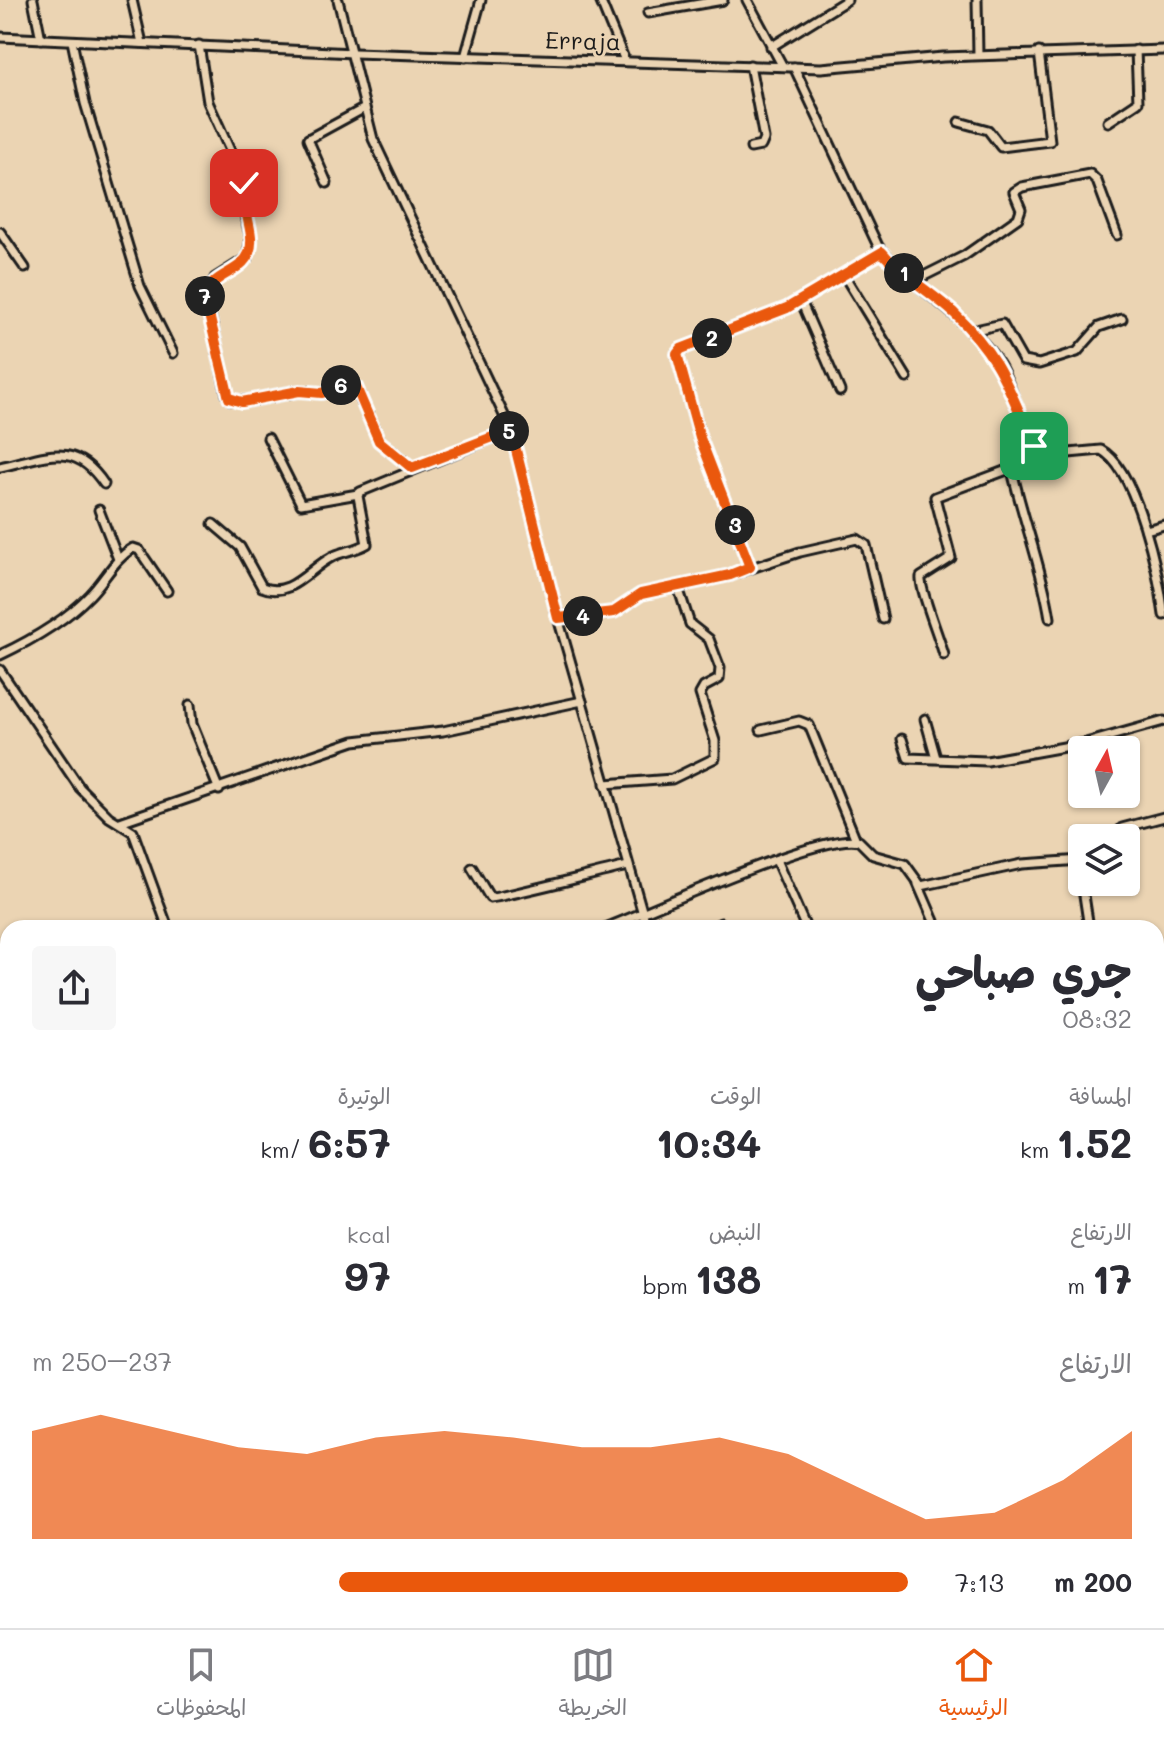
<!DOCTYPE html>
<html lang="ar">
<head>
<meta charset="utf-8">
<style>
	body { margin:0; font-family:Mali,"Playpen Sans Arabic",sans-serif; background:#f7f7f7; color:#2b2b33; direction:rtl; height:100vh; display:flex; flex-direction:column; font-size:30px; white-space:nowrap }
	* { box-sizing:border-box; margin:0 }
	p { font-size:26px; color:#7c7c81 }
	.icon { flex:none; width:44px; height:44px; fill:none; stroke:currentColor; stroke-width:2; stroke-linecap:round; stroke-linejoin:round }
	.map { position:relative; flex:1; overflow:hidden; direction:ltr }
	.drawer { position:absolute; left:0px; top:920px; width:1164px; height:708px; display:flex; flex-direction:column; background:#fff; border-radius:24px 24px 0 0; box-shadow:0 2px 6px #0004; direction:rtl }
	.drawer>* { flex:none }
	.needle { width:52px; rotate:8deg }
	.buttons { position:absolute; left:1068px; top:736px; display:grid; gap:16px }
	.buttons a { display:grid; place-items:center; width:72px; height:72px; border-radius:8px; background:#fff; box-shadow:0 2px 6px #0004; font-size:40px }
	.pin { position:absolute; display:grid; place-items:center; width:68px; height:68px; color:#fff; margin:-34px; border-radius:16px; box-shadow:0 4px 12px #0006 }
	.km { position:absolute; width:40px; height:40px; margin:-20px; border-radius:50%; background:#222; color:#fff; font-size:22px; line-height:40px; text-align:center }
	.round { display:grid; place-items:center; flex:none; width:84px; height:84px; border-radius:8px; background:#f7f7f7 }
	.head { display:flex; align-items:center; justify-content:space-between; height:136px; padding:0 32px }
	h1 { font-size:44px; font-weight:700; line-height:60px }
	.figures { display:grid; grid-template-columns:repeat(3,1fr); gap:12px; height:136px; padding:8px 32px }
	.figures div { display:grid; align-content:center }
	.figures b { font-size:40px; font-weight:700 }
	.figures small { font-size:22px; font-weight:400 }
	.figures p { font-size:22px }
	.chart { height:224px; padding:16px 32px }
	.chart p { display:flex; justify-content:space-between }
	.chart svg { width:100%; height:144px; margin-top:8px; fill:#ea580c; opacity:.7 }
	ul { padding:0 32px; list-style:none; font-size:26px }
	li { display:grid; grid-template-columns:128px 96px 1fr; align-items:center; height:60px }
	li i { height:20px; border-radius:10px; background:#ea580c }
	.menu { display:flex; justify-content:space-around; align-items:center; height:112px; border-top:2px solid #e1e1e2; background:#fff; font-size:22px; color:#7c7c81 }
	.menu a { display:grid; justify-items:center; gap:4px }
	.menu .on { color:#ea580c }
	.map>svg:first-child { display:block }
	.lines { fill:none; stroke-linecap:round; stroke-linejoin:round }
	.minor-casing { stroke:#1c1c1c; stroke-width:13 }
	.secondary-casing { stroke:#1c1c1c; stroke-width:16 }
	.minor { stroke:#ebd4b3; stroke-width:7 }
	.secondary { stroke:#ebd4b3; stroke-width:10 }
	.route-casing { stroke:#fff; stroke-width:16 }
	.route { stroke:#ea580c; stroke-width:10 }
	.labels { text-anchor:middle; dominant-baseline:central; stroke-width:6; stroke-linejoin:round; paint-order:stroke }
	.street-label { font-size:24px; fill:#1c1c1c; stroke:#ebd4b3 }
</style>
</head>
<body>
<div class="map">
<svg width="1164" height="1628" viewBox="0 0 1164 1628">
	<rect width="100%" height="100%" fill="#ebd4b3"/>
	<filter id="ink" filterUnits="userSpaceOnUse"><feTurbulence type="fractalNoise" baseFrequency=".0125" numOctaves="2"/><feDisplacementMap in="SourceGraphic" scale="16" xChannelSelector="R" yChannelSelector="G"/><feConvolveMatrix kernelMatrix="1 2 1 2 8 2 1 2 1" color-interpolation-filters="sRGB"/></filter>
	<g filter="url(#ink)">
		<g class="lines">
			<defs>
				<g id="minor">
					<path d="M33,0L41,39"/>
					<path d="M132,0L142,43"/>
					<path d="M338,0L373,139L511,430L558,618L647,928"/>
					<path d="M600,0L625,61"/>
					<path d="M747,0L782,65"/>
					<path d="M977,0L978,55"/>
					<path d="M648,13L723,0"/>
					<path d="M0,37L354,53L821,68L943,57L1164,50"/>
					<path d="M72,41L85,103L140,286L173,353"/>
					<path d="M199,45L208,102L243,179L242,203L251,239L247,258L215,278L206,295L227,395L231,400L248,401L299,391L322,393L350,384L357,390L379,441L412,468"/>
					<path d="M771,47L847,0"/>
					<path d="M465,57L481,0"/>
					<path d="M750,65L764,139L761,146L751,148"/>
					<path d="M794,67L878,246C913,290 968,315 999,364C1014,387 1023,444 1047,455L1101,450C1137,469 1159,576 1164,615"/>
					<path d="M959,122L988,130L1001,147L1050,141L1039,52"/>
					<path d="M1108,122L1138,102L1136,50"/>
					<path d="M327,183L308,139L363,109"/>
					<path d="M0,232L25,268"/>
					<path d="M844,275L907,378"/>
					<path d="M914,281L964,256L1018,218L1021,209L1014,192L1022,187L1090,174L1097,181L1117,235"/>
					<path d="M801,301L840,391"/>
					<path d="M971,331L1002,324L1023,361L1039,364L1077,352L1099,327L1122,319"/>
					<path d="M268,438L301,504L358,494"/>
					<path d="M0,467C46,457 74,439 104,484"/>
					<path d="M1012,470C1023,520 1042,567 1050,618"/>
					<path d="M99,510L118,559"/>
					<path d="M213,524L240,547L262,587C290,599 309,569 330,558C341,551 355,551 367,544L358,496L360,492L511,430"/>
					<path d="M1146,530L1164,525"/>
					<path d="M750,567L700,438L677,354L684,348L787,308L882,252"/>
					<path d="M558,618L614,612L641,594L730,575L800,552L857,539L866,545L883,619"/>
					<path d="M0,655C32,640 65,621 90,595C105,580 114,559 133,548L139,550L167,591"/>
					<path d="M944,655C940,639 919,588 921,577L951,558L935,497L1047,455"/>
					<path d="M0,670L80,788L109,817L133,832L168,928"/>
					<path d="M190,705L192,724L219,790"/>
					<path d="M925,719L936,758"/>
					<path d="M761,730L799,721L809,725L856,840"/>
					<path d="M902,739L908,758L987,761L1086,743L1164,721"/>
					<path d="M605,784L672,779L715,758V741L700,694L704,687L719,679L720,668L709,639L690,624L678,587"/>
					<path d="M120,822L354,741L443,731L582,701"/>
					<path d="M1116,838L1122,828L1164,817"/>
					<path d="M776,860L806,928"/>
					<path d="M1081,860L1082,877"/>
					<path d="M472,868L490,898C497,899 609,870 628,866"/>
					<path d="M1082,882L1089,928"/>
					<path d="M918,884L937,928"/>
					<path d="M605,928C650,911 822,832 859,841L873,855L905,864L921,886L1022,864L1082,860"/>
					<path d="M711,928L721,923L727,928"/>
					<path d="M0,1390L8,1405"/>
					<path d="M0,1423L8,1428"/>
					<path d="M0,1552L8,1551"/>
					<path d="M1156,1582L1164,1608"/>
					<path d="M109,1620L111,1628"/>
					<path d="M626,1620L635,1628"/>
					<path d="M870,1620L872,1628"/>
					<path d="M887,1620L889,1628"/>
					<path d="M988,1620L995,1628"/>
					<path d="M435,1628L452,1620"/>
					<path d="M1014,1628H1021"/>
				</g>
				<g id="secondary">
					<path d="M1156,1527L1164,1526"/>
					<path d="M931,1628L949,1620"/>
				</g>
			</defs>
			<!-- minor casing -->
			<use href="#minor" class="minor-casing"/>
			<!-- secondary casing -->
			<use href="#secondary" class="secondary-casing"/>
			<!-- minor -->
			<use href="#minor" class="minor"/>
			<!-- secondary -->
			<use href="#secondary" class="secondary"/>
		</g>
	</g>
	<g class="lines" filter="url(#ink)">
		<defs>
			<path id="route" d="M244,183C240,207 257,234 249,253C240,275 211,272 205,298L229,398L242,402L299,391L322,393L350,384L356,387L379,441L412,468L511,430L558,618L614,612L641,594L730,575L750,567L700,438L677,354L681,349L787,308L882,252C902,276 931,292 954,313C1002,359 1008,388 1034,446"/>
		</defs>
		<!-- route casing -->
		<use href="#route" class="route-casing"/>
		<!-- route -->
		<use href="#route" class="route"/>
	</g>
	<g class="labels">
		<!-- street labels -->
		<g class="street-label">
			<text transform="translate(583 40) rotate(1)">Erraja</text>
		</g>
	</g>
</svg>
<div class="buttons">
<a><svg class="needle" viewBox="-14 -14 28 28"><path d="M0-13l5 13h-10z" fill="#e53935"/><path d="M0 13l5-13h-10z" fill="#7c7c81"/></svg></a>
<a><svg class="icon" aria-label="layers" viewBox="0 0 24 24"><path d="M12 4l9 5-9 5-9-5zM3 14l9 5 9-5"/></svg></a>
</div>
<div class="pin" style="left:1034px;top:446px;background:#1e9e55"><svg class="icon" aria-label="arrive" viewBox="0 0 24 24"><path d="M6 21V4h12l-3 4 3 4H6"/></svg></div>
<div class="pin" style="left:244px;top:183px;background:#d93025"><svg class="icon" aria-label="check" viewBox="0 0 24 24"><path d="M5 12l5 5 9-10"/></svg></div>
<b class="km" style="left:904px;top:273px">1</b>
<b class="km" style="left:712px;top:338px">2</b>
<b class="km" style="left:735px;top:525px">3</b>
<b class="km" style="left:583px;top:616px">4</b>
<b class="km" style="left:509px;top:431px">5</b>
<b class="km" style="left:341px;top:385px">6</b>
<b class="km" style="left:205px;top:296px">7</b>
<section class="drawer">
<div class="head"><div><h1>جري صباحي</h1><p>08:32</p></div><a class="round"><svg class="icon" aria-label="share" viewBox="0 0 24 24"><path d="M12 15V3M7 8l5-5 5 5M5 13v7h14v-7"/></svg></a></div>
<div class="figures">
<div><p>المسافة</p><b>1.52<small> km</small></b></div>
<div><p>الوقت</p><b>10:34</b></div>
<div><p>الوتيرة</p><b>6:57<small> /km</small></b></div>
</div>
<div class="figures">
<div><p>الارتفاع</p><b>17<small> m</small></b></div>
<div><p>النبض</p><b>138<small> bpm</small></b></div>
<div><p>kcal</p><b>97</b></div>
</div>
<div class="chart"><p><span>الارتفاع</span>237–250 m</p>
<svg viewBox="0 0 160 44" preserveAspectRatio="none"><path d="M0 44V11L10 6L20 11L30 16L40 18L50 13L60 11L70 13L80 16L90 16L100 13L110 18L120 28L130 38L140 36L150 26L160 11V44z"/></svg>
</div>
<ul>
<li><b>200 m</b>7:13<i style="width:65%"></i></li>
</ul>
</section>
</div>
<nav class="menu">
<a class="on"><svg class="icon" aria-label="home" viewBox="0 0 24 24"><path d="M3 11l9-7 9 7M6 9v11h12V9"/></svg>الرئيسية</a>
<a><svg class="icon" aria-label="map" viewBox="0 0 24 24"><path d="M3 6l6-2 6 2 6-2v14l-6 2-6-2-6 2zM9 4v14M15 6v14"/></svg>الخريطة</a>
<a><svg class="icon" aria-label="saved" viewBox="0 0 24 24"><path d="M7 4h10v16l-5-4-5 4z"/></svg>المحفوظات</a>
</nav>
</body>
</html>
